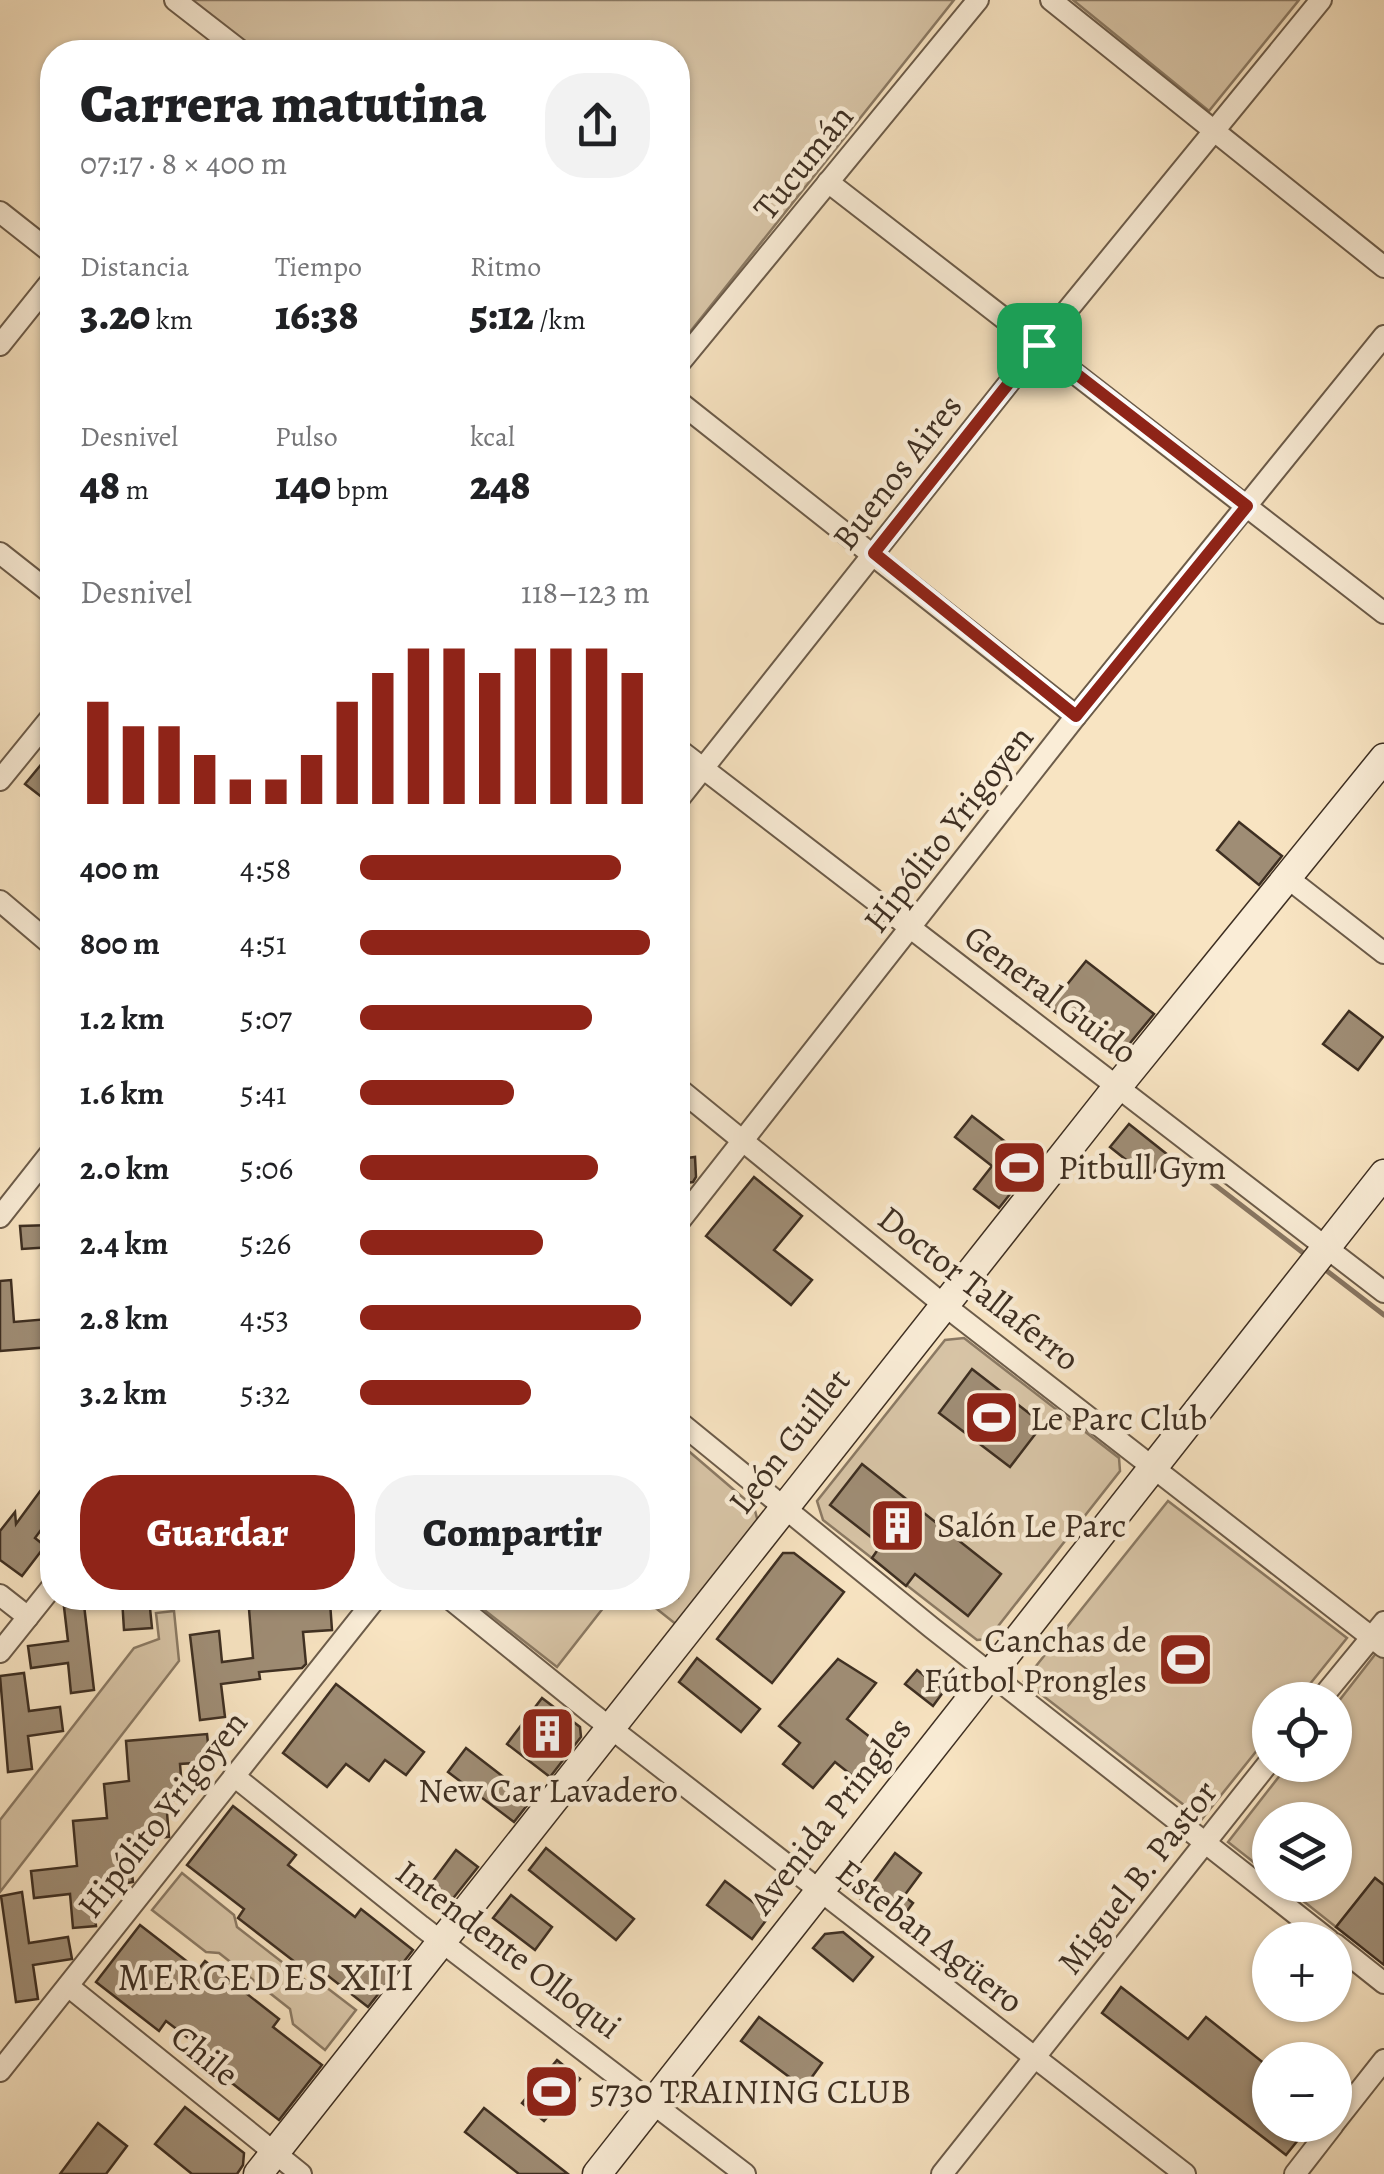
<!DOCTYPE html>
<html lang="es">
<head>
<meta charset="utf-8">
<style>
	body { margin:0; font-family:Alegreya,serif; background:#f2f2f2; color:#202124; height:100vh; display:flex; flex-direction:column; font-size:38px; white-space:nowrap }
	* { box-sizing:border-box; margin:0 }
	p { font-size:32px; color:#757577 }
	.icon { flex:none; width:55px; height:55px; fill:none; stroke:currentColor; stroke-width:2; stroke-linecap:round; stroke-linejoin:round }
	.map { position:relative; flex:1; overflow:hidden }
	.panel { position:absolute; left:40px; top:40px; width:650px; height:1570px; display:flex; flex-direction:column; background:#fff; border-radius:40px; box-shadow:0 2px 8px #0004 }
	.panel>* { flex:none }
	.tools { position:absolute; left:1252px; top:1682px; display:grid; gap:20px }
	.tools a { display:grid; place-items:center; width:100px; height:100px; border-radius:50%; background:#fff; box-shadow:0 2px 8px #0004; font-size:50px }
	.pin { position:absolute; display:grid; place-items:center; width:85px; height:85px; color:#fff; margin:-42px; border-radius:20px; box-shadow:0 5px 15px #0006 }
	.round { display:grid; place-items:center; flex:none; width:105px; height:105px; border-radius:40px; background:#f2f2f2 }
	.overview { display:flex; align-items:center; justify-content:space-between; height:170px; padding:0 40px }
	h1 { font-size:55px; font-weight:800; line-height:75px }
	.metrics { display:grid; grid-template-columns:repeat(3,1fr); gap:15px; height:170px; padding:10px 40px }
	.metrics div { display:grid; align-content:center }
	.metrics b { font-size:42px; font-weight:800 }
	.metrics small { font-size:28px; font-weight:400 }
	.metrics p { font-size:28px }
	.chart { height:280px; padding:20px 40px }
	.chart p { display:flex; justify-content:space-between }
	.chart svg { width:100%; height:180px; margin-top:10px; stroke:#8f2418; stroke-width:6 }
	.action { display:flex; gap:20px; margin-top:auto; padding:20px 40px }
	.action a { flex:1; height:115px; border-radius:40px; background:#8f2418; color:#fff; font-size:40px; font-weight:800; line-height:115px; text-align:center }
	.action a+a { background:#f2f2f2; color:#202124 }
	ul { padding:0 40px; list-style:none; font-size:32px }
	li { display:grid; grid-template-columns:160px 120px 1fr; align-items:center; height:75px }
	li i { height:25px; border-radius:12px; background:#8f2418 }
	.map>svg:first-child { display:block }
	.green { fill:#d8c5a7; stroke:#8b7a64; stroke-width:2.5 }
	.lines { fill:none; stroke-linecap:round; stroke-linejoin:round }
	.stream { stroke:#887662; stroke-width:5 }
	.building { fill:#9f8d75; stroke:#3e2f22; stroke-width:2.5 }
	.street-casing { stroke:#6c5c4a; stroke-width:24 }
	.secondary-casing { stroke:#3e2f22; stroke-width:31 }
	.street { stroke:#faedd7; stroke-width:20 }
	.secondary { stroke:#faedd7; stroke-width:28 }
	.route-casing { stroke:#fff; stroke-width:20 }
	.route { stroke:#8f2418; stroke-width:12 }
	.labels { text-anchor:middle; dominant-baseline:central; stroke-width:9; stroke-linejoin:round; paint-order:stroke }
	.street-label { font-size:35px; fill:#3e2f22; stroke:#faedd7 }
	.poi-label { font-size:35px; fill:#3e2f22; stroke:#faedd7; text-anchor:start }
	.neighbourhood-label { font-size:38px; letter-spacing:2.5px; fill:#3e2f22; stroke:#faedd7 }
</style>
</head>
<body>
<div class="map">
<svg width="1384" height="2174" viewBox="0 0 1384 2174">
	<rect width="100%" height="100%" fill="#f8e4c2"/>
	<filter id="stains"><feTurbulence type="fractalNoise" baseFrequency=".002" numOctaves="4"/><feColorMatrix values="0 0 0 0 .2 0 0 0 0 .09 0 0 0 0 .02 0 0 0 .5 -.17"/></filter>
	<radialGradient id="worn" r=".72"><stop offset=".6" stop-color="#630" stop-opacity="0"/><stop offset="1" stop-color="#630" stop-opacity=".3"/></radialGradient>
	<!-- green -->
	<g class="green">
		<path d="M175,0H954L678,347V52H241Z"/>
		<path d="M1073,0H1299L1209,111Z"/>
		<path d="M964,1338L1119,1458L1120,1471L988,1639L977,1640L823,1520L817,1501L945,1340Z"/>
		<path d="M678,1442L754,1507L758,1522L677,1625L643,1598H678Z"/>
		<path d="M1168,1501L1347,1638L1297,1700H1270V1734L1202,1819L1024,1681Z"/>
		<path d="M469,1598H611L557,1667Z"/>
		<path d="M174,1611L179,1661L0,1892V1820L134,1648L159,1639L156,1613Z"/>
		<path d="M1377,1652L1384,1658V1885L1375,1878L1336,1927L1283,1885H1335V1820H1270V1875L1228,1842L1288,1765H1335V1706Z"/>
		<path d="M182,1873L234,1915L237,1927L309,1983L322,1984L356,2010L325,2050L293,2024L290,2009L219,1953L206,1952L152,1910Z"/>
	</g>
	<g class="lines">
		<!-- stream -->
		<g class="stream">
			<path d="M1189,1165L1302,1252"/>
			<path d="M1327,1271L1384,1315"/>
		</g>
	</g>
	<!-- building -->
	<g class="building">
		<path d="M44,761L52,768V805L25,784Z"/>
		<path d="M1239,822L1282,856L1259,885L1217,850Z"/>
		<path d="M1086,961L1154,1014L1121,1054L1110,1055L1049,1007Z"/>
		<path d="M1349,1011L1383,1037L1358,1070L1323,1044Z"/>
		<path d="M972,1116L1034,1164L999,1208L974,1189L992,1166L955,1137Z"/>
		<path d="M1129,1124L1168,1155L1149,1178L1110,1147Z"/>
		<path d="M695,1157L696,1177L693,1182L678,1184V1159Z"/>
		<path d="M754,1177L802,1216L774,1250L812,1280L791,1305L706,1236Z"/>
		<path d="M52,1225V1247L22,1249L20,1226Z"/>
		<path d="M11,1280L14,1322L48,1319L50,1347L0,1351V1281Z"/>
		<path d="M972,1369L1043,1424L1010,1467L939,1413Z"/>
		<path d="M862,1464L1001,1574L968,1616L915,1574L906,1586L872,1558L881,1545L830,1505Z"/>
		<path d="M52,1475V1515L35,1538L45,1546L22,1576L0,1560V1531L15,1512L16,1524Z"/>
		<path d="M783,1553H794L844,1592L772,1683L717,1639Z"/>
		<path d="M122,1598H149L152,1628L124,1630Z"/>
		<path d="M330,1602L332,1630L303,1632L306,1664L302,1668L259,1672L260,1679L221,1684L225,1717L200,1720L190,1635L219,1631L222,1662L253,1658L249,1609Z"/>
		<path d="M84,1605L94,1690L71,1693L68,1663L31,1668L28,1646L68,1641L64,1607Z"/>
		<path d="M697,1658L760,1709L741,1732L679,1682Z"/>
		<path d="M838,1659L876,1683L847,1719L894,1756L869,1789L835,1762L813,1788L783,1764L800,1743L779,1726Z"/>
		<path d="M917,1670L944,1691L933,1706L905,1684Z"/>
		<path d="M24,1673L29,1711L60,1707L63,1731L28,1736L32,1769L8,1772L0,1676Z"/>
		<path d="M336,1684L424,1752L406,1775L385,1760L369,1781L346,1764L327,1787L283,1753Z"/>
		<path d="M542,1698L580,1727L581,1737L550,1777L507,1744Z"/>
		<path d="M207,1734L210,1762L180,1764L183,1800L166,1801L169,1837L128,1841L133,1882L92,1889L96,1926L73,1928L70,1894L34,1898L31,1871L77,1866L73,1821L107,1818L104,1784L129,1781L126,1741Z"/>
		<path d="M466,1748L532,1799L514,1822L448,1772Z"/>
		<path d="M233,1806L296,1855L288,1865L355,1917L361,1909L413,1950L368,2007L318,1968L313,1976L238,1918L244,1909L187,1865Z"/>
		<path d="M546,1848L634,1919L616,1940L529,1870Z"/>
		<path d="M456,1850L478,1867L447,1906L437,1909L421,1897Z"/>
		<path d="M895,1853L921,1873L904,1896L913,1903L904,1915L892,1907L885,1917L861,1899Z"/>
		<path d="M1375,1878L1384,1885V1965L1336,1927Z"/>
		<path d="M725,1881L770,1915L752,1939L707,1905Z"/>
		<path d="M22,1892L29,1943L68,1937L72,1959L33,1965L38,1999L16,2002L1,1896Z"/>
		<path d="M511,1895L552,1927L535,1950L493,1918Z"/>
		<path d="M140,1925L198,1970L205,1961L279,2019L273,2027L322,2065L279,2120L228,2080L234,2073L166,2021L159,2031L96,1982Z"/>
		<path d="M843,1932L873,1957L853,1981L813,1948L825,1934Z"/>
		<path d="M1121,1987L1188,2039L1206,2017L1270,2068V2125H1310L1286,2155L1102,2013Z"/>
		<path d="M759,2017L822,2063L804,2088L741,2041Z"/>
		<path d="M557,2060L580,2079L544,2121L522,2103Z"/>
		<path d="M185,2107L244,2153L243,2165L237,2174H192L155,2144Z"/>
		<path d="M484,2108L568,2174H519L465,2132Z"/>
		<path d="M98,2123L127,2146L106,2174H60Z"/>
	</g>
	<g class="lines">
		<defs>
			<g id="street">
				<path d="M175,0L242,52"/>
				<path d="M1051,0L1384,267"/>
				<path d="M828,182L1384,613"/>
				<path d="M0,212L52,253"/>
				<path d="M0,345L52,280"/>
				<path d="M678,365L978,0"/>
				<path d="M678,401L1076,716"/>
				<path d="M0,553L52,594"/>
				<path d="M678,749L1384,1292"/>
				<path d="M0,780L52,716"/>
				<path d="M678,800L1039,345L1321,0"/>
				<path d="M1289,879L1384,953"/>
				<path d="M0,901L52,945"/>
				<path d="M678,1088L944,1305L1384,1647"/>
				<path d="M0,1217L52,1151"/>
				<path d="M678,1223L1076,716L1384,336"/>
				<path d="M678,1421L932,1628L1329,1940"/>
				<path d="M0,1595L28,1617"/>
				<path d="M449,1598L590,1712L1185,2174"/>
				<path d="M0,1652L52,1587"/>
				<path d="M1320,1700L1384,1622"/>
				<path d="M234,1776L421,1926L745,2174"/>
				<path d="M1335,1944L1384,1983"/>
				<path d="M68,1986L301,2174"/>
				<path d="M0,2071L376,1598"/>
				<path d="M1335,2122L1384,2060"/>
				<path d="M942,2174L1270,1761"/>
				<path d="M1295,2174L1333,2125"/>
			</g>
			<g id="secondary">
				<path d="M258,2174L1118,1086L1384,758"/>
				<path d="M597,2174L1384,1174"/>
			</g>
		</defs>
		<!-- street casing -->
		<use href="#street" class="street-casing"/>
		<!-- secondary casing -->
		<use href="#secondary" class="secondary-casing"/>
		<!-- street -->
		<use href="#street" class="street"/>
		<!-- secondary -->
		<use href="#secondary" class="secondary"/>
	</g>
	<g class="lines">
		<defs>
			<path id="route" d="M1039,345L1247,506L1076,716L874,553Z"/>
		</defs>
		<!-- route casing -->
		<use href="#route" class="route-casing"/>
		<!-- route -->
		<use href="#route" class="route"/>
	</g>
	<!-- icons -->
	<defs>
		<symbol id="stadium-square" viewBox="-11 -11 22 22"><rect x="-9" y="-9" width="18" height="18" rx="4" fill="#8f2418" stroke="#faedd7"/><path d="M0-5a6.5 5 0 1 0 0 10a6.5 5 0 1 0 0-10ZM-3.5-1.8h7v3.6h-7Z" fill="#fff"/></symbol>
		<symbol id="building-square" viewBox="-11 -11 22 22"><rect x="-9" y="-9" width="18" height="18" rx="4" fill="#8f2418" stroke="#faedd7"/><path d="M-4-6H4V6H1V3H-1V6H-4ZM-2.5-4.3h1.7v1.8h-1.7ZM.8-4.3h1.7v1.8H.8ZM-2.5-1h1.7V.8h-1.7ZM.8-1h1.7V.8H.8Z" fill="#fff"/></symbol>
	</defs>
	<g fill-rule="evenodd">
		<use href="#stadium-square" x="988" y="1136" width="63" height="63"/>
		<use href="#stadium-square" x="960" y="1386" width="63" height="63"/>
		<use href="#building-square" x="866" y="1494" width="63" height="63"/>
		<use href="#stadium-square" x="1154" y="1628" width="63" height="63"/>
		<use href="#building-square" x="516" y="1702" width="63" height="63"/>
		<use href="#stadium-square" x="520" y="2060" width="63" height="63"/>
	</g>
	<g class="labels">
		<!-- street labels -->
		<g class="street-label">
			<text transform="translate(803 162) rotate(-51)">Tucumán</text>
			<text transform="translate(897 472) rotate(-52)">Buenos Aires</text>
			<text transform="translate(948 829) rotate(-52)">Hipólito Yrigoyen</text>
			<text transform="translate(1051 994) rotate(37)">General Guido</text>
			<text transform="translate(979 1288) rotate(38)">Doctor Tallaferro</text>
			<text transform="translate(789 1441) rotate(-52)">León Guillet</text>
			<text transform="translate(162 1814) rotate(-52)">Hipólito Yrigoyen</text>
			<text transform="translate(830 1815) rotate(-52)">Avenida Pringles</text>
			<text transform="translate(1137 1877) rotate(-52)">Miguel B. Pastor</text>
			<text transform="translate(930 1936) rotate(38)">Esteban Agüero</text>
			<text transform="translate(509 1949) rotate(37)">Intendente Olloqui</text>
			<text transform="translate(205 2055) rotate(39)">Chile</text>
		</g>
		<!-- poi labels -->
		<g class="poi-label">
			<text x="1058" y="1167">Pitbull Gym</text>
			<text x="1030" y="1418">Le Parc Club</text>
			<text x="937" y="1525">Salón Le Parc</text>
			<text x="1147" y="1640" text-anchor="end">Canchas de<tspan x="1147" dy="40">Fútbol Prongles</tspan></text>
			<text x="548" y="1790" text-anchor="middle">New Car Lavadero</text>
			<text x="590" y="2091">5730 TRAINING CLUB</text>
		</g>
		<!-- neighbourhood labels -->
		<g class="neighbourhood-label">
			<text x="267" y="1977">MERCEDES XIII</text>
		</g>
	</g>
	<rect width="100%" height="100%" filter="url(#stains)"/>
	<rect width="100%" height="100%" fill="url(#worn)"/>
</svg>
<div class="tools">
<a><svg class="icon" aria-label="locate" viewBox="0 0 24 24"><circle cx="12" cy="12" r="6"/><path d="M12 2v4M12 18v4M2 12h4M18 12h4"/></svg></a>
<a><svg class="icon" aria-label="layers" viewBox="0 0 24 24"><path d="M12 4l9 5-9 5-9-5zM3 14l9 5 9-5"/></svg></a>
<a>+</a>
<a>−</a>
</div>
<div class="pin" style="left:1039px;top:345px;background:#1e9e55"><svg class="icon" aria-label="arrive" viewBox="0 0 24 24"><path d="M6 21V4h12l-3 4 3 4H6"/></svg></div>
<section class="panel">
<div class="overview"><div><h1>Carrera matutina</h1><p>07:17 · 8 × 400 m</p></div><a class="round"><svg class="icon" aria-label="share" viewBox="0 0 24 24"><path d="M12 15V3M7 8l5-5 5 5M5 13v7h14v-7"/></svg></a></div>
<div class="metrics">
<div><p>Distancia</p><b>3.20<small> km</small></b></div>
<div><p>Tiempo</p><b>16:38</b></div>
<div><p>Ritmo</p><b>5:12<small> /km</small></b></div>
</div>
<div class="metrics">
<div><p>Desnivel</p><b>48<small> m</small></b></div>
<div><p>Pulso</p><b>140<small> bpm</small></b></div>
<div><p>kcal</p><b>248</b></div>
</div>
<div class="chart"><p><span>Desnivel</span>118–123 m</p>
<svg viewBox="0 0 160 44" preserveAspectRatio="none"><path d="M5 44V19M15 44V25M25 44V25M35 44V32M45 44V38M55 44V38M65 44V32M75 44V19M85 44V12M95 44V6M105 44V6M115 44V12M125 44V6M135 44V6M145 44V6M155 44V12"/></svg>
</div>
<ul>
<li><b>400 m</b>4:58<i style="width:90%"></i></li>
<li><b>800 m</b>4:51<i style="width:100%"></i></li>
<li><b>1.2 km</b>5:07<i style="width:80%"></i></li>
<li><b>1.6 km</b>5:41<i style="width:53%"></i></li>
<li><b>2.0 km</b>5:06<i style="width:82%"></i></li>
<li><b>2.4 km</b>5:26<i style="width:63%"></i></li>
<li><b>2.8 km</b>4:53<i style="width:97%"></i></li>
<li><b>3.2 km</b>5:32<i style="width:59%"></i></li>
</ul>
<div class="action"><a>Guardar</a><a>Compartir</a></div>
</section>
</div>
</body>
</html>
